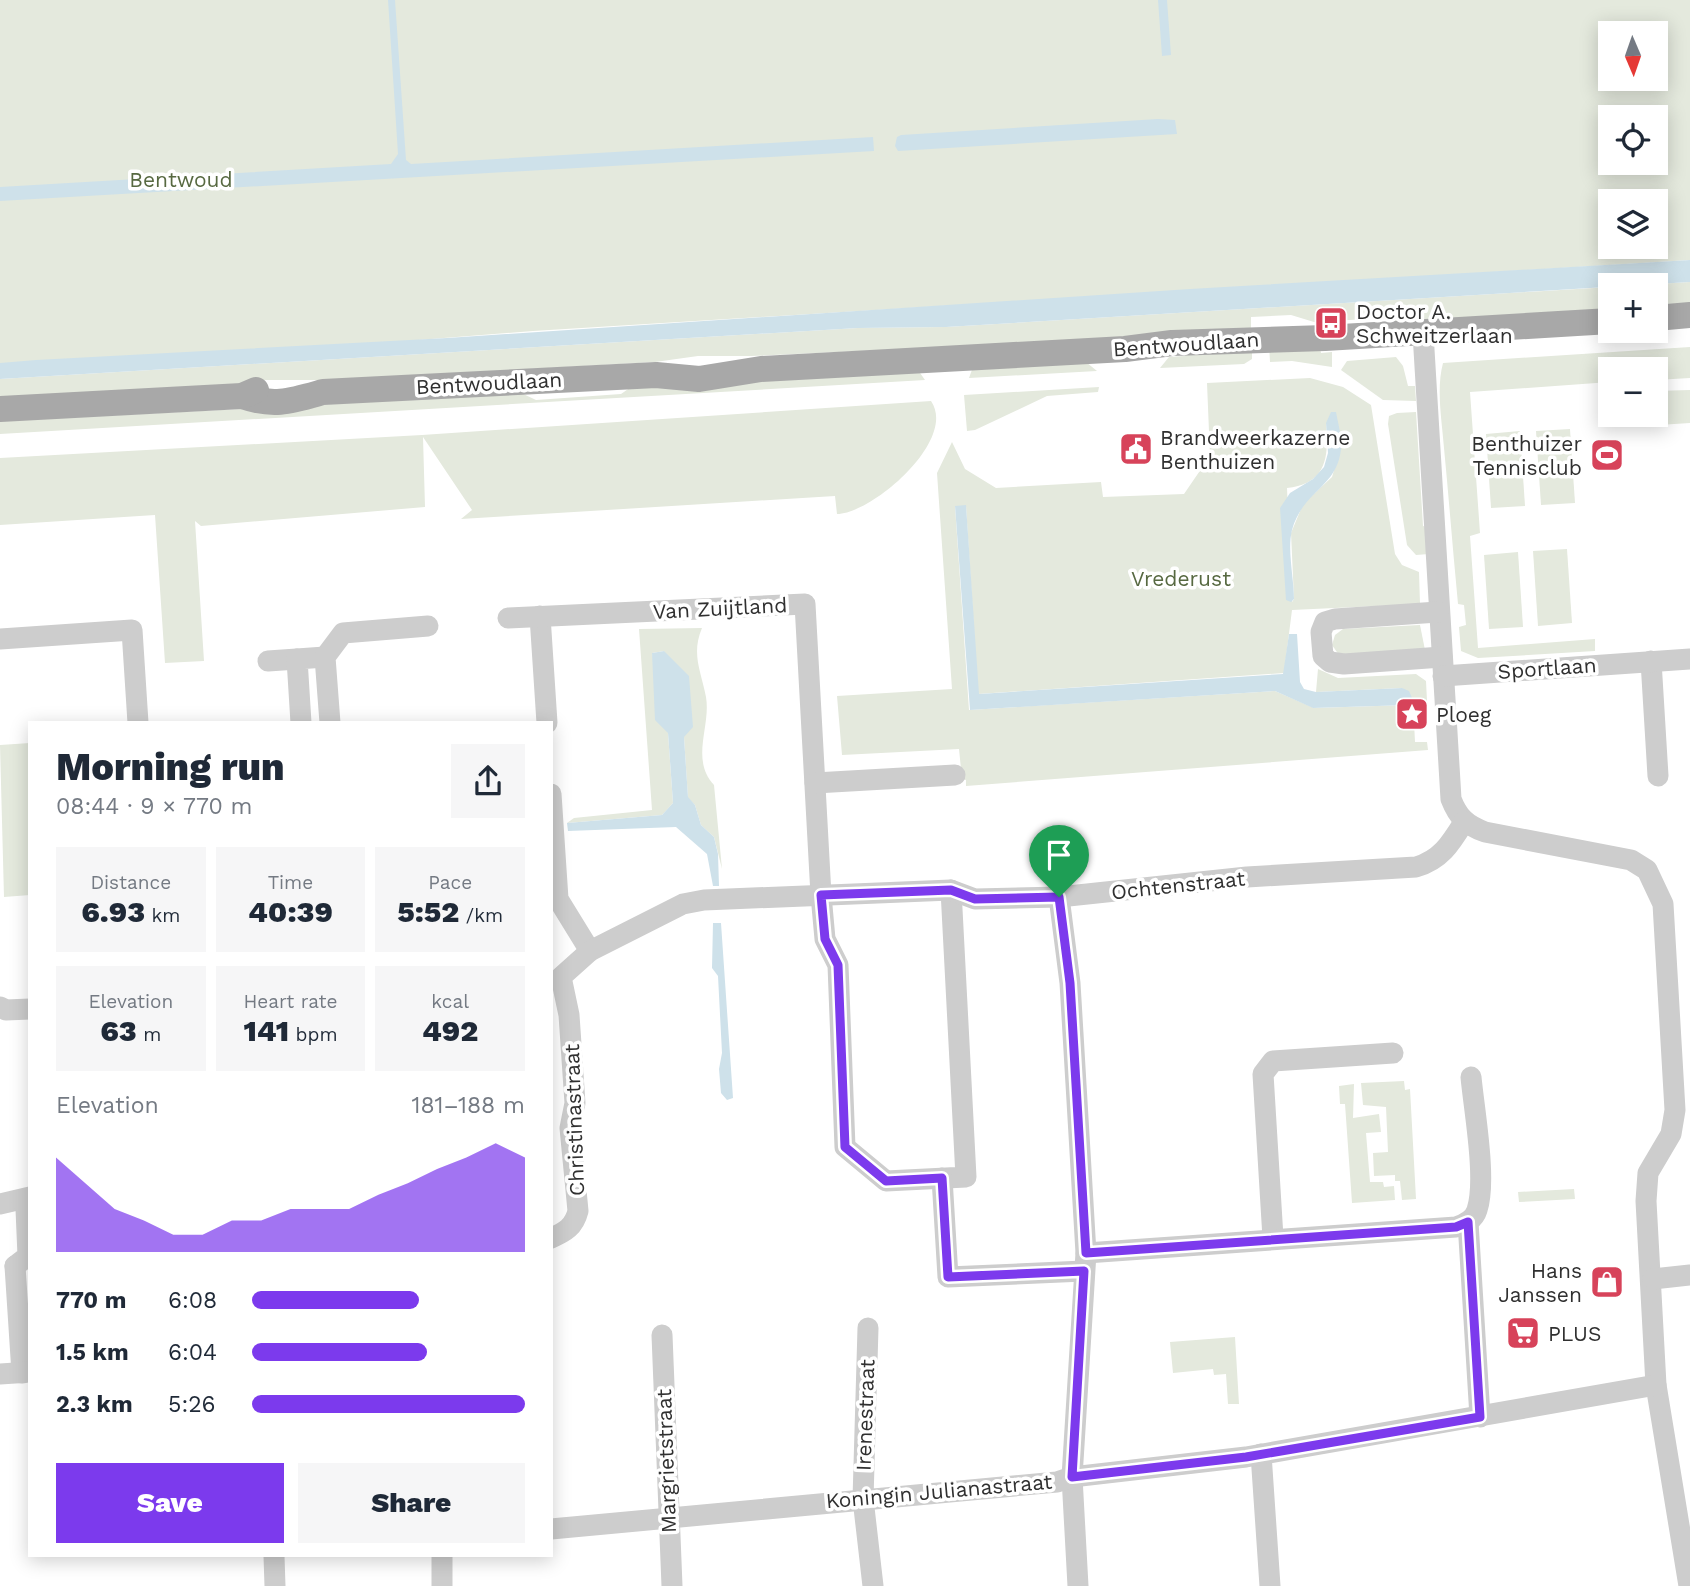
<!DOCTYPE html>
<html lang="en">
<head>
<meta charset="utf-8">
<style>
	body { margin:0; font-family:"Work Sans",sans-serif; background:#f6f6f7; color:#1f2937; height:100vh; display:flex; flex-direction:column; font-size:26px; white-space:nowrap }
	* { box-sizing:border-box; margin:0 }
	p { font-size:23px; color:#747a83 }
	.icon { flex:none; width:38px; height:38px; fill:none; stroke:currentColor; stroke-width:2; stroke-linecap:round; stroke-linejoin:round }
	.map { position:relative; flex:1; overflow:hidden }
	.side { position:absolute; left:28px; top:721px; width:525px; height:836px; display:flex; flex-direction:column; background:#fff; border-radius:0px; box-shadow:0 4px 18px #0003 }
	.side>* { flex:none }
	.needle { width:46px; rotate:178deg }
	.controls { position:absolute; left:1598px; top:21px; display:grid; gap:14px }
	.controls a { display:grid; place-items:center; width:70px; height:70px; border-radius:0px; background:#fff; box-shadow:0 4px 18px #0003; font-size:35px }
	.pin { position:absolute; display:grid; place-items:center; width:60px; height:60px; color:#fff; margin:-72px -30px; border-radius:50% 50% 50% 0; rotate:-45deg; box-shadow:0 0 7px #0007 }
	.pin .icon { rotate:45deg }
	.round { display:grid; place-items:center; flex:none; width:74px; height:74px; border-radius:0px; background:#f6f6f7 }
	.headline { display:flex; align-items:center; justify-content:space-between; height:119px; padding:0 28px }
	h1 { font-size:38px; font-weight:800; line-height:52px }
	.stats { display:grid; grid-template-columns:repeat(3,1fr); gap:10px; height:119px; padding:7px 28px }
	.stats div { display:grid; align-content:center; border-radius:0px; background:#f6f6f7; text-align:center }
	.stats b { font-size:30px; font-weight:800 }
	.stats small { font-size:19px; font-weight:400 }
	.stats p { font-size:19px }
	.chart { height:196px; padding:14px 28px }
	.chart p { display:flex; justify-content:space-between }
	.chart svg { width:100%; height:126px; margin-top:7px; fill:#7c3aed; opacity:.7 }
	.button { display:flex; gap:14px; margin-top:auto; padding:14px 28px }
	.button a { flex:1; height:80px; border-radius:0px; background:#7c3aed; color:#fff; font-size:28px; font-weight:800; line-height:80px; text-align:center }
	.button a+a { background:#f6f6f7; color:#1f2937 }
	ul { padding:0 28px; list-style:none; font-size:23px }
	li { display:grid; grid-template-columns:112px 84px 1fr; align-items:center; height:52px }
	li i { height:18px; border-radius:9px; background:#7c3aed }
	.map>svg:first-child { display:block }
	.green { fill:#e4e9dd; fill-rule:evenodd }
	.water { fill:#cee1ea }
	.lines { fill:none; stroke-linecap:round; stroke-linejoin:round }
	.minor { stroke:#cdcdcd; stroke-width:21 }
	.major { stroke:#a8a8a8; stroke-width:26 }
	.route-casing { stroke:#fff; stroke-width:14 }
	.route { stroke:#7c3aed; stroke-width:9 }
	.labels { text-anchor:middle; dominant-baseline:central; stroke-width:7; stroke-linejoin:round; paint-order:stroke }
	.park-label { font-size:21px; fill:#576941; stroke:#fff }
	.poi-label { font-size:21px; fill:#303030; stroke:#fff; text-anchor:start }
	.street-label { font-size:21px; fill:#303030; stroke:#fff }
</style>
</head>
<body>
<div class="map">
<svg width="1690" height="1586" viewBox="0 0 1690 1586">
	<rect width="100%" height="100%" fill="#fff"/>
	<!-- green -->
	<g class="green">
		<path d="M0,0H1690V260L533,331L0,373ZM1610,33H1656V79H1610ZM1610,117H1656V163H1610ZM1610,201H1656V247H1610Z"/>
		<path d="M1690,282V306L1656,308V285H1639Z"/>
		<path d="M1610,287V311L1385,325V318L1314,322L1291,315L1251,317V333L751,356H698L655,362L334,380H265L231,385L0,399V379L858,328L946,327Z"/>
		<path d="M1269,344L1320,347L1321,353L1332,352V367L1292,361L1270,362Z"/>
		<path d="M1690,347V378L1656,380V369H1610V382L1470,392L1480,533L1470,536L1478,648L1595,639V651L1478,658L1461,651L1459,627L1466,625L1464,605L1458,604C1453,552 1449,500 1444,448C1442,421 1436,389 1443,363Z"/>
		<path d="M1197,348L1252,351V359L1244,364L1160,368L1169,357L1184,356Z"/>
		<path d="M1396,357L1403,366L1408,386H1415L1416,401L1383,400L1341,370L1347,361Z"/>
		<path d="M1086,362L1097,371L969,378L973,367Z"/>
		<path d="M918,370L925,380L0,434V421L303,406L517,391L536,400L621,394L634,385Z"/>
		<path d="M1310,378L1343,387L1371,405L1395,554L1402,565L1419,572L1420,604L1292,610L1284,673L978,694L966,506H955L969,710L1275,691L1314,708L1409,705L1402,688L1316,692L1318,669L1338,678L1416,674L1426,681L1428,721L1414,722L1415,742H1427L1428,750L966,786V780L962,779L959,749L842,755L837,696L952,689L937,473L952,442L965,469L996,488L1101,482L1103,497L1184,494L1210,456L1207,383ZM1326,423L1341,447L1332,477L1303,504L1291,533L1294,599L1292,602L1287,488C1327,484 1329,456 1326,423Z"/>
		<path d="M1099,387L1098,392L1047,396L975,430L967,431L964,395Z"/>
		<path d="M1690,390V423L1643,426L1642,415H1656V391Z"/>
		<path d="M931,401C958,440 872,514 837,514L835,496L461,519L472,510L423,437L425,507L201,526L195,521L204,661L165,663L155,515L0,525V458L422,435Z"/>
		<path d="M1416,412L1423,526L1427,527L1429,554L1416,555L1407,545L1388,424L1389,416L1397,413Z"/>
		<path d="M1570,429L1575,503L1541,505L1536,431Z"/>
		<path d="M1520,431L1525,506L1491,508L1486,434Z"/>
		<path d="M1567,549L1572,623L1538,626L1533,551Z"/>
		<path d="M1518,552L1523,627L1489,629L1484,555Z"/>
		<path d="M1420,625L1425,650L1339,655L1332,645L1335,635L1343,629Z"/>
		<path d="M702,628C691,654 701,671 706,697C711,727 690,759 714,785L722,869L714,837L701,825L695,805L688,798L684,737L664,651L652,653L668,733L673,803L662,815L567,823L574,818L652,810L639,629Z"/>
		<path d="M30,743V895L4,897L0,745Z"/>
		<path d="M1404,1081L1405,1090L1410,1089L1416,1199L1402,1200L1400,1181H1395V1175L1374,1176L1373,1153L1388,1152L1386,1107L1363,1105L1361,1083Z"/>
		<path d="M1354,1084L1353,1118L1379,1114L1381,1132L1366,1133L1370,1182H1383L1384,1187L1394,1186L1395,1200L1352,1203L1345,1104H1340L1339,1086Z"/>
		<path d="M1574,1189L1575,1199L1519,1202L1518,1192Z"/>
		<path d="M1235,1337L1239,1404H1228L1226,1374L1214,1375L1213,1369L1173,1373L1170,1342Z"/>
	</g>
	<!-- water -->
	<g class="water">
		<path d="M388,0H395L406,160L411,164L873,137L874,151L0,201V187L391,164L398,154Z"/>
		<path d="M1158,0H1167L1171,55L1162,56Z"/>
		<path d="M1158,119L1175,120L1177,134L898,151L895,146L897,137L901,135Z"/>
		<path d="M1690,260V282L946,327L858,328L0,379V363L36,360L447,338L1190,289Z"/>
		<path d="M1331,412H1336C1338,423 1342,437 1341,449C1337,488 1303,490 1292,530C1287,550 1294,578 1294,599L1291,602L1286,600L1280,508L1290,493L1313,479L1324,467L1328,453L1326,423Z"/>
		<path d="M966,505L979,694L1283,674L1289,634H1297L1300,682L1304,689L1316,692L1402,688L1409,691L1413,700L1409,705L1313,708L1275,691L970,710L955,506Z"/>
		<path d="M664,651L689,676L693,727L684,737L688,797L695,805L701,825L714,837L718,854L719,886H713L707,854L676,827L568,831L567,823L662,815L673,803L668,733L655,720L652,653Z"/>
		<path d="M713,923H721L733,1098L727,1100L721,1093L719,1069L722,1053L718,976L712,968Z"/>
	</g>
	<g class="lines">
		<!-- minor -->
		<g class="minor">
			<path d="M1423,333L1451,799C1458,817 1466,825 1485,832L1631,860L1647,870L1663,904L1675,1110L1671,1134L1648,1173L1646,1201L1656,1385L1689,1586"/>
			<path d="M1438,612L1335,619L1325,622L1321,632L1323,656L1330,662L1344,664L1442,657"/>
			<path d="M540,616L547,723"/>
			<path d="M508,618L805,604L821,895L825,939L838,965L845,1147L886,1181L966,1177L951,890"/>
			<path d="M0,639L132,630L138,723"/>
			<path d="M268,661L297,659"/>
			<path d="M1651,661L1658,776"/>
			<path d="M1443,676L1690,659"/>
			<path d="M301,723L297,659L325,657"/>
			<path d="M330,723L325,657L343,633L428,626"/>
			<path d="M815,783L955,775"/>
			<path d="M551,794L558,899L590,951"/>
			<path d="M1059,897L1070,983L1086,1253L1072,1477L1078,1586"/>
			<path d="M0,1007L6,1010L30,1009"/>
			<path d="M942,1178L948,1277L1084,1271"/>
			<path d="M0,1204L30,1197"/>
			<path d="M1468,1222L1480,1417"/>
			<path d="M551,1238C565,1232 574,1227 578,1211L570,1128L575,1103L569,1015L561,977L590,951L683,904L704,900L951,890L975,899L1059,897L1247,877L1416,867C1441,860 1451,843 1464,822"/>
			<path d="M1273,1238L1263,1074L1273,1061L1393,1053"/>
			<path d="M1086,1253L1456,1227C1465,1224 1474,1220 1477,1210C1487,1180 1474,1110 1471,1077"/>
			<path d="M15,1266L22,1373"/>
			<path d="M15,1266L28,1256L26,1209L22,1200"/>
			<path d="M1653,1279L1690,1275"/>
			<path d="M868,1328L863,1499L873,1586"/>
			<path d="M662,1335L672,1586"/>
			<path d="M0,1374L30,1372"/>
			<path d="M1261,1454L1270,1586"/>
			<path d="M551,1529L1057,1482L1072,1477L1246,1457L1656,1385"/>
			<path d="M274,1556L275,1586"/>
			<path d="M442,1586V1556"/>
		</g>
		<!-- major -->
		<g class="major">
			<path d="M1656,318L1690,315"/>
			<path d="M242,396C274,407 291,401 323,392L656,375L699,379L761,369L1125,349L1172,343L1325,338L1610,321"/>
			<path d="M0,409L242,396L256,390"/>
		</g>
	</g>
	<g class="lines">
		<defs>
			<path id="route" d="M951,890L975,899L1059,897L1070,983L1086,1253L1456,1227L1468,1222L1480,1417L1246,1457L1072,1477L1084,1271L948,1277L942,1178L886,1181L845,1147L838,965L825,939L821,895Z"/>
		</defs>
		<!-- route casing -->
		<use href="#route" class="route-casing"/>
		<!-- route -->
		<use href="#route" class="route"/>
	</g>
	<!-- icons -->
	<defs>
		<symbol id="bus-square" viewBox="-11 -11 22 22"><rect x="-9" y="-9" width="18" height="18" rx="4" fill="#d7435a" stroke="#fff"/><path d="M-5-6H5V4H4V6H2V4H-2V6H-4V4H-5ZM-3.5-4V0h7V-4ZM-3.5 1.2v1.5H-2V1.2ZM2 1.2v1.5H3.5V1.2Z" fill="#fff"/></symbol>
		<symbol id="civic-square" viewBox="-11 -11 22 22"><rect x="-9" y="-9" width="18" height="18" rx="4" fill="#d7435a" stroke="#fff"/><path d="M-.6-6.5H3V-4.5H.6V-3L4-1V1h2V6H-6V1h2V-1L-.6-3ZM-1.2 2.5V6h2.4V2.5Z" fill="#fff"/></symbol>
		<symbol id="stadium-square" viewBox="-11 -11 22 22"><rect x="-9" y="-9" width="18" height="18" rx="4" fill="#d7435a" stroke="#fff"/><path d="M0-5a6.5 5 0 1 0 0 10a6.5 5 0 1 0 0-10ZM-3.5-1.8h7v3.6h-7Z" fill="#fff"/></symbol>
		<symbol id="sight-square" viewBox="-11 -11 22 22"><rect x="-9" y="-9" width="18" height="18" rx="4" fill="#d7435a" stroke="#fff"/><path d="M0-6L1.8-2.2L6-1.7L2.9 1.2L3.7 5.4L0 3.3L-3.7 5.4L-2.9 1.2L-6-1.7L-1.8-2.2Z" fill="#fff"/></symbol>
		<symbol id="shop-square" viewBox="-11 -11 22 22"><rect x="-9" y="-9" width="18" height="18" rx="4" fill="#d7435a" stroke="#fff"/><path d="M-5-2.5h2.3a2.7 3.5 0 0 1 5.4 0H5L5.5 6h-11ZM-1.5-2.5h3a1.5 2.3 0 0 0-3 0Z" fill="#fff"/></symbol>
		<symbol id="supermarket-square" viewBox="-11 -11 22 22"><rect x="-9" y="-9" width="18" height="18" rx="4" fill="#d7435a" stroke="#fff"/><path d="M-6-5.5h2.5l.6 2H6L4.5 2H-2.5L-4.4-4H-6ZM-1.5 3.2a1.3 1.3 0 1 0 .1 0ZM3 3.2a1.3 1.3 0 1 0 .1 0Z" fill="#fff"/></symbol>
	</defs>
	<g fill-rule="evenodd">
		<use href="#bus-square" x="1312" y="304" width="38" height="38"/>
		<use href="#civic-square" x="1117" y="430" width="38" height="38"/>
		<use href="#stadium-square" x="1588" y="436" width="38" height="38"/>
		<use href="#sight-square" x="1393" y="695" width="38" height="38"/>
		<use href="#shop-square" x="1588" y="1263" width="38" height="38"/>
		<use href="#supermarket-square" x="1504" y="1314" width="38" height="38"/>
	</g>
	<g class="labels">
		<!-- park labels -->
		<g class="park-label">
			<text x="181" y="179">Bentwoud</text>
			<text x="1181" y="578">Vrederust</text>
		</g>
		<!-- poi labels -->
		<g class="poi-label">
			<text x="1356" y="311">Doctor A.<tspan x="1356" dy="24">Schweitzerlaan</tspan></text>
			<text x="1160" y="437">Brandweerkazerne<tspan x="1160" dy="24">Benthuizen</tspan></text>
			<text x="1582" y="443" text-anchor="end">Benthuizer<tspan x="1582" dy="24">Tennisclub</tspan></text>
			<text x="1436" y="714">Ploeg</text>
			<text x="1582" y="1270" text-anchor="end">Hans<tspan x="1582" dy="24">Janssen</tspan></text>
			<text x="1548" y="1333">PLUS</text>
		</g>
		<!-- street labels -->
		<g class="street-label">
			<text transform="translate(1186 344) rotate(-4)">Bentwoudlaan</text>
			<text transform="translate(489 383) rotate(-3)">Bentwoudlaan</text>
			<text transform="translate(720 608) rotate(-3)">Van Zuijtland</text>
			<text transform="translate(1547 668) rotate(-4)">Sportlaan</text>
			<text transform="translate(1178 885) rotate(-6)">Ochtenstraat</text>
			<text transform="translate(574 1120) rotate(-92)">Christinastraat</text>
			<text transform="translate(865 1415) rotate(-88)">Irenestraat</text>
			<text transform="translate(666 1461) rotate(-92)">Margrietstraat</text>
			<text transform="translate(939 1491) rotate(-5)">Koningin Julianastraat</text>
		</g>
	</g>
</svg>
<div class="controls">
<a><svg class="needle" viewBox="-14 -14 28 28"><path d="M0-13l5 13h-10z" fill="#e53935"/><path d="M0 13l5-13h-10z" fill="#747a83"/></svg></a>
<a><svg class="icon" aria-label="locate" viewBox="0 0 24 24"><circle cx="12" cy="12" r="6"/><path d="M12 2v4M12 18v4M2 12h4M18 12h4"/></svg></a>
<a><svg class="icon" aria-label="layers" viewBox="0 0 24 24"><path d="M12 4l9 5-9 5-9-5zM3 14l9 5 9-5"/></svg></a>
<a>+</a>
<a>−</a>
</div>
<div class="pin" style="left:1059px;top:897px;background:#1e9e55"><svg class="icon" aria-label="arrive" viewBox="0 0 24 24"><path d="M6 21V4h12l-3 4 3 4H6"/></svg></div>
<section class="side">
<div class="headline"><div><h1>Morning run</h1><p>08:44 · 9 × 770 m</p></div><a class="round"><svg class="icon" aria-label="share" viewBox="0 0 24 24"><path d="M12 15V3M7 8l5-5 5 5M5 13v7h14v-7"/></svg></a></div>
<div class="stats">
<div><p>Distance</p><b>6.93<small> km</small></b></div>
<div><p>Time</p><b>40:39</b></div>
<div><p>Pace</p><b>5:52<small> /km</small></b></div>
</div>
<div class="stats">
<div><p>Elevation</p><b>63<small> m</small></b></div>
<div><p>Heart rate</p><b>141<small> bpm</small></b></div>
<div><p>kcal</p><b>492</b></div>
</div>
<div class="chart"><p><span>Elevation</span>181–188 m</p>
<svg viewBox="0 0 160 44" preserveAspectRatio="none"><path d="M0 44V11L10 20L20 29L30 33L40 38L50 38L60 33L70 33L80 29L90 29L100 29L110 24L120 20L130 15L140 11L150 6L160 11V44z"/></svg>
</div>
<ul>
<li><b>770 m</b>6:08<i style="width:61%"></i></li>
<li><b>1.5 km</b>6:04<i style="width:64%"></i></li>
<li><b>2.3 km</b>5:26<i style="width:100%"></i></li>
</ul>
<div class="button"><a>Save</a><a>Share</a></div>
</section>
</div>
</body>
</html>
